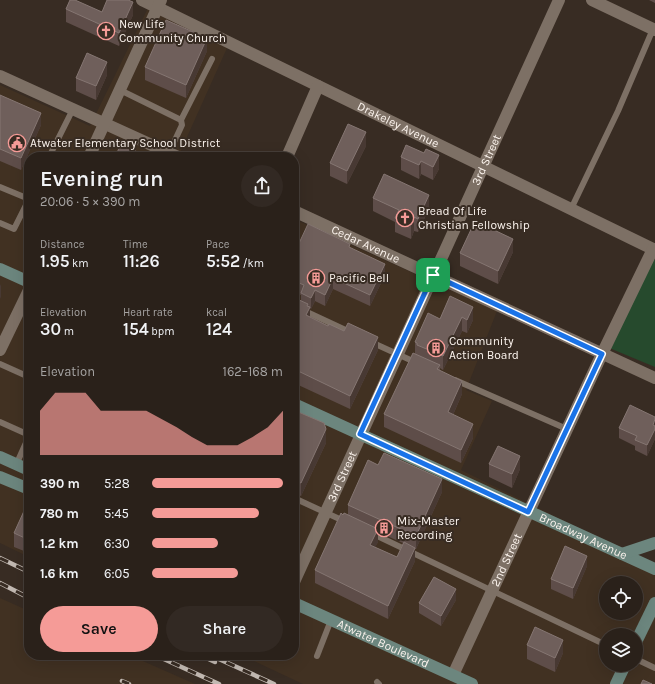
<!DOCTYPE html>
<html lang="en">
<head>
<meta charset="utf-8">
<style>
	body { margin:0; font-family:Karla,sans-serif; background:#322923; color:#f1f3f6; height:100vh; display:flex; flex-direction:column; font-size:15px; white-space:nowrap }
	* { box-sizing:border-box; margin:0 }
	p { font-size:13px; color:#a5a3a2 }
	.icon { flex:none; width:22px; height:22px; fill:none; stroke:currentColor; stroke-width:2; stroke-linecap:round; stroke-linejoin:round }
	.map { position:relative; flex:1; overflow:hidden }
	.sheet { position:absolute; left:24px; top:152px; width:275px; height:508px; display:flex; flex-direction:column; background:#2a211a; border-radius:16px; box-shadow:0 4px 16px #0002,0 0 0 1px #463e39 }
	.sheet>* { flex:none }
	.buttons { position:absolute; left:599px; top:576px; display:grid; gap:8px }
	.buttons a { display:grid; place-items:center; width:44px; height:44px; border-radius:50%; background:#2a211a; box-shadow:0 4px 16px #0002,0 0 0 1px #463e39; font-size:20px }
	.pin { position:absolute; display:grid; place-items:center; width:34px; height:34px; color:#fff; margin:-17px; border-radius:8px; box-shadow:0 2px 6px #0006 }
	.round { display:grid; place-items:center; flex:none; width:42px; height:42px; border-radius:21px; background:#322923 }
	.headline { display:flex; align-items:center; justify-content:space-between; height:68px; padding:0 16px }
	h1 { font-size:22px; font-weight:600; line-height:30px }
	.figures { display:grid; grid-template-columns:repeat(3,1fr); gap:6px; height:68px; padding:4px 16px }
	.figures div { display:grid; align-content:center }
	.figures b { font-size:17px; font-weight:600 }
	.figures small { font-size:11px; font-weight:400 }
	.figures p { font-size:11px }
	.chart { height:112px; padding:8px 16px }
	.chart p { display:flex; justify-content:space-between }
	.chart svg { width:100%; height:72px; margin-top:4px; fill:#f59b97; opacity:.7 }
	.action { display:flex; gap:8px; margin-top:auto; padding:8px 16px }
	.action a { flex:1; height:46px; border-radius:24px; background:#f59b97; color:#111; font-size:16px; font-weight:600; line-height:46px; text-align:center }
	.action a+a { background:#322923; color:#f1f3f6 }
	ul { padding:0 16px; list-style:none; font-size:13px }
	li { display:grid; grid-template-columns:64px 48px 1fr; align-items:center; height:30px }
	li i { height:10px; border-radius:5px; background:#f59b97 }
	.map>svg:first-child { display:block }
	.built { fill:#413122; fill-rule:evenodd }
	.green { fill:#264a2d }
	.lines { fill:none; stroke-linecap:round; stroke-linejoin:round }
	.lane { stroke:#7d7065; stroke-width:6 }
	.street { stroke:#7d7065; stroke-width:12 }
	.secondary { stroke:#6c867e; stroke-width:12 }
	.rail-casing { stroke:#c2b9b2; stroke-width:4.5 }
	.rail { stroke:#382c23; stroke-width:3; stroke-dasharray:9; stroke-linecap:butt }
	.wall { fill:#5e4d49; fill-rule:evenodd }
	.shaded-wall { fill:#483933 }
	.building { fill:#6f5f5b; stroke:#857672 }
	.route-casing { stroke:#fff; stroke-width:8 }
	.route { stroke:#1a73e8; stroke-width:5 }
	.labels { text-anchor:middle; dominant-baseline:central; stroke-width:4; stroke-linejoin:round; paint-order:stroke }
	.poi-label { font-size:12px; fill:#fbf3ed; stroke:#382c23; text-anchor:start }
	.street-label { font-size:12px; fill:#fbf3ed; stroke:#382c23 }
</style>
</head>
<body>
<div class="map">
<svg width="655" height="684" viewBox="0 0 655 684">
	<rect width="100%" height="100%" fill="#382c23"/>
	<!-- built -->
	<g class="built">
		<path d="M148,8L227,48L178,157H29V557L0,543V85L90,126Z"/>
		<path d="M294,219L497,311L466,390L492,401L461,470L655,566V684H303L241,655H294ZM606,583H636V613H606ZM606,635H636V665H606Z"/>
		<path d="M0,598L29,611V655H129L195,684H0Z"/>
	</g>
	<!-- green -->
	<path class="green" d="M652,259L655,260V367L607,347Z"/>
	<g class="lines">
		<!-- lane -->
		<g class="lane">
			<path d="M120,90L181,120L182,125L169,153"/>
			<path d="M181,120L212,59"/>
			<path d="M49,157L73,109"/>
			<path d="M0,187L29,199"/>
			<path d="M571,209L618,111L653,29"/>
			<path d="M0,223L14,229L29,199"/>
			<path d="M294,306L352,333"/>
			<path d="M371,342L417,363"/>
			<path d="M0,364L29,377"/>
			<path d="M455,380L567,429"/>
			<path d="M0,422L29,435"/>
			<path d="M16,465L29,436"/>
			<path d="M294,498L346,522"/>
			<path d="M371,533L606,645"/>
			<path d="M317,656L331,620"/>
			<path d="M636,659L655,668"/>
			<path d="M377,682L379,684"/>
		</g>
		<!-- street -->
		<g class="street">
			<path id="s1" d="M142,0L655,250"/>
			<path d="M592,0L655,30"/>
			<path d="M0,76L178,157"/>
			<path d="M89,157L161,0"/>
			<path d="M287,157L318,86"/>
			<path id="s2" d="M294,211L655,378"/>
			<path d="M0,350L29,290"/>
			<path id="s3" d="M294,582L559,0"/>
			<path id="s4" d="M453,675L602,354L653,249"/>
		</g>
		<!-- secondary -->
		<g class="secondary">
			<path d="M0,269L29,282"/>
			<path id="s5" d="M294,404L655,569"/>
			<path d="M0,457L29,470"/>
			<path d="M0,477L29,489"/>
			<path d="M622,554L655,543"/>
			<path id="s6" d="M294,603L472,684"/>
			<path d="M636,642L655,603"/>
			<path d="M616,684L625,665"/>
		</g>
		<defs>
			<g id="rail">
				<path d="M0,558L29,572"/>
				<path d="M0,583L29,598"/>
				<path d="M155,655L219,684"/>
				<path d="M200,655L215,662"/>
				<path d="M210,655L274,684"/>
				<path d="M122,681L129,684"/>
			</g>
		</defs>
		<!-- rail casing -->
		<use href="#rail" class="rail-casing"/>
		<!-- rail -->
		<use href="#rail" class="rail"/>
	</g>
	<!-- wall -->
	<g class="wall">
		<path d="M649,0H655V3Z"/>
		<path d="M66,9L102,12L133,15L119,46L66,22Z"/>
		<path d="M207,51L186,98L145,80V67Z"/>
		<path d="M107,75L96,100L76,91V78Z"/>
		<path d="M0,95L41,125L21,170L0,161Z"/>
		<path d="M366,146L347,184L330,176V163Z"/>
		<path d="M424,153L439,169L433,180L421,174L419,179L401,170V157Z"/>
		<path d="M373,198L429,209L418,232L414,231L411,239L395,232V222L373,211Z"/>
		<path d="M350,248L385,275L370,306L333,289L325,306L315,301L311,309L310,308V317L378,350L350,409L294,383V300L296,301H301V295L294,292V254Z"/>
		<path d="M513,252L498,284L460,266V253Z"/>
		<path d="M450,296L473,320L467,333L462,331L443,370L440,368V370L462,394L453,415L473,438L461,463L384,427V414L415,354V342L440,319Z"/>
		<path d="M294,407L297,412L326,443L301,496L294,493Z"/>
		<path d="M655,417V439L647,456L635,450V446L619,438V428Z"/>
		<path d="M489,464L520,469L512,488L489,477Z"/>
		<path d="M442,492L416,549H415V561L388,619L315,583V570L343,515H348V505ZM378,532L403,543L397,557L375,547L378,542Z"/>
		<path d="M29,500V553L14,547V533Z"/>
		<path d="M587,566L573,599L551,589V579Z"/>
		<path d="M456,600L441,626L419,613V603Z"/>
		<path d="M527,645L563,653L555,672L527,659Z"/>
	</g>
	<!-- shaded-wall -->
	<g class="shaded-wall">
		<path d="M133,2V15L119,46V33Z"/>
		<path d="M207,38V51L186,98V85Z"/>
		<path d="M107,62V75L96,100V86Z"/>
		<path d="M41,113V125L21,170V158Z"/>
		<path d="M366,132V146L347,184V171Z"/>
		<path d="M439,155V169L433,180V167Z"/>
		<path d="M421,161V174L419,179V165Z"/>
		<path d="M429,195V209L418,232V219Z"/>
		<path d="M414,217V231L411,239V225Z"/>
		<path d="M513,239V252L498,284V271Z"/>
		<path d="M385,264V275L370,306V295Z"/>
		<path d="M333,278V289L325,306V295Z"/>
		<path d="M1,284V297L0,299V286Z"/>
		<path d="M315,290V301L311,309V298Z"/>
		<path d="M308,304V311L310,307V320L306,315Z"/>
		<path d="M473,307V320L467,333V320Z"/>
		<path d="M462,317V331L443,370V356Z"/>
		<path d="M378,337V350L350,409V396Z"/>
		<path d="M462,381V394L448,426V412Z"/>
		<path d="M655,419V439L647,456V445L653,425Z"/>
		<path d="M473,424V438L461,463V450Z"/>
		<path d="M326,429V443L301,496V483Z"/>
		<path d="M520,456V469L512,488V474Z"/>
		<path d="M442,479V492L416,549V536Z"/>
		<path d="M378,529V542L370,558V545Z"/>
		<path d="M415,548V561L388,619V606Z"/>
		<path d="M587,556V566L573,599V588Z"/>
		<path d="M456,589V600L441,626V616Z"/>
		<path d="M563,640V653L555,672V658Z"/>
	</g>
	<!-- building -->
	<g class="building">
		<path d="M70,0H75L102,12L107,0H128L133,2L119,33L66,9Z"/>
		<path d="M166,20L207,38L186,85L145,67Z"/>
		<path d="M87,53L107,62L96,86L76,78Z"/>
		<path d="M0,95L41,113L21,158L0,149Z"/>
		<path d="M348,124L366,132L347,171L330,163Z"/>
		<path d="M121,144L148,157H115Z"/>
		<path d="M406,145L424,153L426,149L439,155L433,167L421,161L419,165L401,157Z"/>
		<path d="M384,174L429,195L418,219L414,217L411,225L395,218L399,210L373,198Z"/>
		<path d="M475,221L513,239L498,271L460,253Z"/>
		<path d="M308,224L350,244L349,247L385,264L370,295L333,278L325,295L315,290L311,298L301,293L304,285L294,281V254Z"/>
		<path d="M450,296L473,307L467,320L462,317L443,356L417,345V343L415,342L428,313L440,319Z"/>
		<path d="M297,299L308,304L307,306L310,307L306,315L328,326L329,324L344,331L348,323L378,337L350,396L294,369V300L296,301Z"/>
		<path d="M413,353L440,365L437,369L462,381L448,412L473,424L461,450L384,414Z"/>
		<path d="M630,405L655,417V419L653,425L655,426V429L647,445L635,440L637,436L619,428Z"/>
		<path d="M294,407L297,409L296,411L324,423L326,429L301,483L294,480Z"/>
		<path d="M498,446L520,456L512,474L489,464Z"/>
		<path d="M384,453L442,479L416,536L348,505L368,460L378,465Z"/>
		<path d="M29,500V540L14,533Z"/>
		<path d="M341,513L343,515L344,513L378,529L370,545L397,557L404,542L415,548L388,606L315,570Z"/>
		<path d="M565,546L587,556L573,588L551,579Z"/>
		<path d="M434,577L456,589L441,616L419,603Z"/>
		<path d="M535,627L563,640L555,658L527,645Z"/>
		<path d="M643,680L652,684H641Z"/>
	</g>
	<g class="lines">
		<defs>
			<path id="route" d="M433,275L602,354L528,512L360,434Z"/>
		</defs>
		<!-- route casing -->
		<use href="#route" class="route-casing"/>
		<!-- route -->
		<use href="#route" class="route"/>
	</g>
	<!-- icons -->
	<defs>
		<symbol id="church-ring" viewBox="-11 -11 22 22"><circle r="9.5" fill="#382c23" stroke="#f59b97" stroke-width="1.5"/><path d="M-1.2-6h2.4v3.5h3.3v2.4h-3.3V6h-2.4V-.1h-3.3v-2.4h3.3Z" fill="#f59b97"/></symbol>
		<symbol id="civic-ring" viewBox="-11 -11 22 22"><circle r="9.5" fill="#382c23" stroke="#f59b97" stroke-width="1.5"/><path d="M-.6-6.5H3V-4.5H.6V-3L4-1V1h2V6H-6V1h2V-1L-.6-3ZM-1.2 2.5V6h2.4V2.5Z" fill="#f59b97"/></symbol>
		<symbol id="building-ring" viewBox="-11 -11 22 22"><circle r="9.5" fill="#382c23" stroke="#f59b97" stroke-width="1.5"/><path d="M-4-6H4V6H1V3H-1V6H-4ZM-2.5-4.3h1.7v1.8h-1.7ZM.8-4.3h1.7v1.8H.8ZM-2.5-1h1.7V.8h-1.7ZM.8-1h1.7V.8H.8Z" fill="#f59b97"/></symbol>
	</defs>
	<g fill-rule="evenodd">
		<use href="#church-ring" x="96" y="21" width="20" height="20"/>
		<use href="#civic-ring" x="7" y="133" width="20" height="20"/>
		<use href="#church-ring" x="395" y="208" width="20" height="20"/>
		<use href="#building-ring" x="306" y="268" width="20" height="20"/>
		<use href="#building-ring" x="426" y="338" width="20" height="20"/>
		<use href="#building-ring" x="374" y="518" width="20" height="20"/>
	</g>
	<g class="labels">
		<!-- poi labels -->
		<g class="poi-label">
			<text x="119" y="24">New Life<tspan x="119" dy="14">Community Church</tspan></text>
			<text x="30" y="143">Atwater Elementary School District</text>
			<text x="418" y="211">Bread Of Life<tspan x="418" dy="14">Christian Fellowship</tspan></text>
			<text x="329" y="278">Pacific Bell</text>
			<text x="449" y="341">Community<tspan x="449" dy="14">Action Board</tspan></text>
			<text x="397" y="521">Mix-Master<tspan x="397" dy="14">Recording</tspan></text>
		</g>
		<!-- street labels -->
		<g class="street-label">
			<text stroke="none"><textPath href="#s1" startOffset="285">Drakeley Avenue</textPath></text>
			<text stroke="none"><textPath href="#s3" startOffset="464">3rd Street</textPath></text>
			<text stroke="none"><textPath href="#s2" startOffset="79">Cedar Avenue</textPath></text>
			<text stroke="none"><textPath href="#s3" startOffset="116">3rd Street</textPath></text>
			<text stroke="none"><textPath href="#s5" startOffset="318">Broadway Avenue</textPath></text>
			<text stroke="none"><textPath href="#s4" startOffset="127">2nd Street</textPath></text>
			<text stroke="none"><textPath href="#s6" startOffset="98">Atwater Boulevard</textPath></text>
		</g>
	</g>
</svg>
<div class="buttons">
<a><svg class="icon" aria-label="locate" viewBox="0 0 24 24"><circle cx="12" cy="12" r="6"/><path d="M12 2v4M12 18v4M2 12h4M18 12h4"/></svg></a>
<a><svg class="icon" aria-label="layers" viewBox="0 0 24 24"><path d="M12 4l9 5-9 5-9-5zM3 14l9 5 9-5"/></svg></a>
</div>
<div class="pin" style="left:433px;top:275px;background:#1e9e55"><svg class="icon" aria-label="arrive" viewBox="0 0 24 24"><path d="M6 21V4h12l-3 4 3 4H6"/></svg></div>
<section class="sheet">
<div class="headline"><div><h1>Evening run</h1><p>20:06 · 5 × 390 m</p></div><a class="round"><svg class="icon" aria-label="share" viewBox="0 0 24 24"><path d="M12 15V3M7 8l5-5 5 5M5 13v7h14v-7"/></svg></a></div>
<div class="figures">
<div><p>Distance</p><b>1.95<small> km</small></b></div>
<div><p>Time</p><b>11:26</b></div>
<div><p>Pace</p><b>5:52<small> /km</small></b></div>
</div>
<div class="figures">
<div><p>Elevation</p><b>30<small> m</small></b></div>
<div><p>Heart rate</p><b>154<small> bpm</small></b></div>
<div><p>kcal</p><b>124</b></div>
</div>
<div class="chart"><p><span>Elevation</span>162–168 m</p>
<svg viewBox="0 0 160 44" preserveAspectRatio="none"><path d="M0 44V17L10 6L20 6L30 6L40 17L50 17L60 17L70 17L80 22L90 27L100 33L110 38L120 38L130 38L140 33L150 27L160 17V44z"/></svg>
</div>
<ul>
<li><b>390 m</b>5:28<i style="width:100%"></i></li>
<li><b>780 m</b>5:45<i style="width:82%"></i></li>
<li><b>1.2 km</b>6:30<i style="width:50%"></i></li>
<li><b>1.6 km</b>6:05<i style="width:66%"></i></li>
</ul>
<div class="action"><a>Save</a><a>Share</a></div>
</section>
</div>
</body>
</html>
